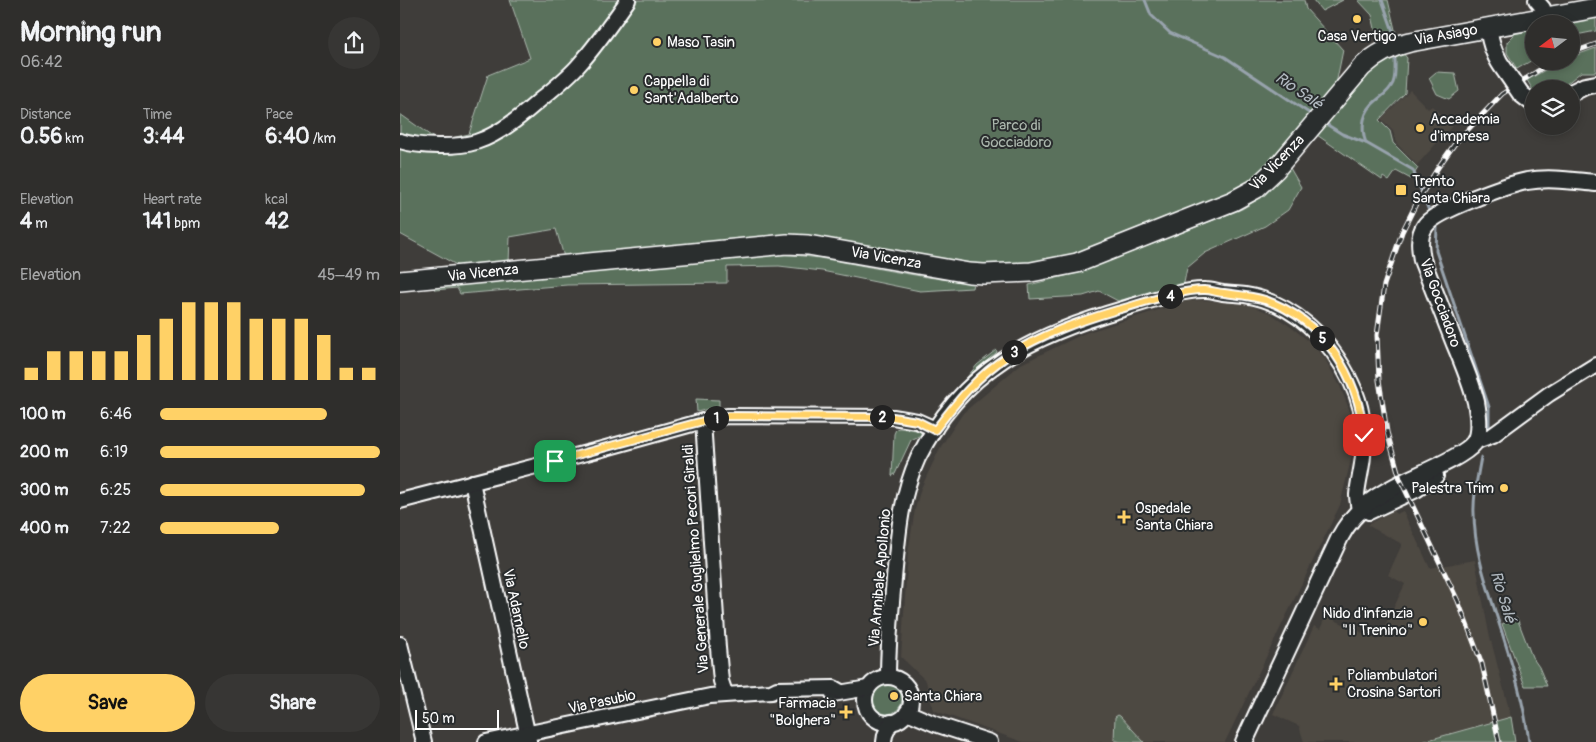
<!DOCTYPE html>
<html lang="en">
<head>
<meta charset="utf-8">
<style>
	body { margin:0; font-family:Pangolin,sans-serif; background:#373634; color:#f1f3f6; height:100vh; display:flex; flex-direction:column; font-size:19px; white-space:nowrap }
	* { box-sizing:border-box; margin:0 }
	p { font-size:16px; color:#a7a8a9 }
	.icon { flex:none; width:28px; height:28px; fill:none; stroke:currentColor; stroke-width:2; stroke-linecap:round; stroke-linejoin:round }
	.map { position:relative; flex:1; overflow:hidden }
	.side { display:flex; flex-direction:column; background:#2f2e2c; width:400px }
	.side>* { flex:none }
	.needle { width:32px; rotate:254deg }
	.fabs { position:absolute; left:1125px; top:15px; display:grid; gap:10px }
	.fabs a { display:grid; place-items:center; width:55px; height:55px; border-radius:50%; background:#2f2e2c; box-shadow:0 2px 8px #0003,0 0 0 1px #4a4a48; font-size:25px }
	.scale { position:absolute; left:15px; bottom:12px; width:84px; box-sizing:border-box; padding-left:5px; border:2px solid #fff; border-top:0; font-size:14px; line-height:18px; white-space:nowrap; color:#fff; -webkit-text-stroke:4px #2a2d2e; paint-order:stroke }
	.pin { position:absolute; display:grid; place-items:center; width:42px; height:42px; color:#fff; margin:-21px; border-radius:10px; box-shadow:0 2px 8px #0006 }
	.km { position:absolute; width:25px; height:25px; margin:-12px; border-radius:50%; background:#222; color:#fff; font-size:14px; line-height:25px; text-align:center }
	.round { display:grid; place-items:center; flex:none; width:52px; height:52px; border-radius:26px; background:#373634 }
	.summary { display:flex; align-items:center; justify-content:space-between; height:85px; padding:0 20px }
	h1 { font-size:28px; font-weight:700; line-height:38px }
	.metrics { display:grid; grid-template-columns:repeat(3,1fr); gap:8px; height:85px; padding:5px 20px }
	.metrics div { display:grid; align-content:center }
	.metrics b { font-size:21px; font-weight:700 }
	.metrics small { font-size:14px; font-weight:400 }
	.metrics p { font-size:14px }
	.chart { height:140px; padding:10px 20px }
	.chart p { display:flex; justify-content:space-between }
	.chart svg { width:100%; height:90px; margin-top:5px; stroke:#ffd166; stroke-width:6 }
	.cta { display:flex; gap:10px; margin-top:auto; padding:10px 20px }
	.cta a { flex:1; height:58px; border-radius:30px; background:#ffd166; color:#111; font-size:20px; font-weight:700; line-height:58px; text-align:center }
	.cta a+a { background:#373634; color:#f1f3f6 }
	ul { padding:0 20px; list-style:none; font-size:16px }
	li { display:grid; grid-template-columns:80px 60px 1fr; align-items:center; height:38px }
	li i { height:12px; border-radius:6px; background:#ffd166 }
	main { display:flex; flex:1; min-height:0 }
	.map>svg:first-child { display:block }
	.built { fill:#4d4842 }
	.green { fill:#5a715c; stroke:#acb8ae }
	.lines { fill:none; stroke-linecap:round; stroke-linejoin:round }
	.stream { stroke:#98a3ad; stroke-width:3 }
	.minor-casing { stroke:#fff; stroke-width:18 }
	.tertiary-casing { stroke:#fff; stroke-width:20 }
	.secondary-casing { stroke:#fff; stroke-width:22 }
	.minor { stroke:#2a2d2e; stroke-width:14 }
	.tertiary { stroke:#2a2d2e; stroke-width:16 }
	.secondary { stroke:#2a2d2e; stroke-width:19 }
	.rail-casing { stroke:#fff; stroke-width:5 }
	.rail { stroke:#2a2d2e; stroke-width:3; stroke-dasharray:9; stroke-linecap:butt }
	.tertiary-bridge-casing { stroke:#fff; stroke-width:20; stroke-linecap:butt }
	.tertiary-bridge { stroke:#2a2d2e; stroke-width:16 }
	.route-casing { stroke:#fff; stroke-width:10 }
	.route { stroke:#ffd166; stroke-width:6 }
	.poi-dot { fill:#ffd166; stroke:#2a2d2e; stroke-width:2 }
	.labels { text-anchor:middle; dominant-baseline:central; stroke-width:4; stroke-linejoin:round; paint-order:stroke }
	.street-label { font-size:15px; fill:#fff; stroke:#2a2d2e }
	.poi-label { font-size:15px; fill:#fff; stroke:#2a2d2e; text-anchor:start }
	.park-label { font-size:15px; fill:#acb8ae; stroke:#2a2d2e }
	.water-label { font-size:16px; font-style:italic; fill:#b2bac1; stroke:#2a2d2e }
</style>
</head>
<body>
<main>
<section class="side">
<div class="summary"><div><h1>Morning run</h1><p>06:42</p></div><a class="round"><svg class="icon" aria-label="share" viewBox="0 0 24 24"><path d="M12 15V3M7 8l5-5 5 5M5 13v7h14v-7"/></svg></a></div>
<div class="metrics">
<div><p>Distance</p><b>0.56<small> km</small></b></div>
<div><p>Time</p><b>3:44</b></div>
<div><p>Pace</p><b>6:40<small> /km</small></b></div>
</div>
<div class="metrics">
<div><p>Elevation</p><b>4<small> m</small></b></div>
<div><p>Heart rate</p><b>141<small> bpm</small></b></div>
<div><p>kcal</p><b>42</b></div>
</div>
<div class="chart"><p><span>Elevation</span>45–49 m</p>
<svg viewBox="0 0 160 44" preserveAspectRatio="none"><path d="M5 44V38M15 44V30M25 44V30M35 44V30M45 44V30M55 44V22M65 44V14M75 44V6M85 44V6M95 44V6M105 44V14M115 44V14M125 44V14M135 44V22M145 44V38M155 44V38"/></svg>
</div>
<ul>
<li><b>100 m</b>6:46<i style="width:76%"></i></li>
<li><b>200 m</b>6:19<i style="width:100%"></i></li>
<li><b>300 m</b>6:25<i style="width:93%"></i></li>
<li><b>400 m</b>7:22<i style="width:54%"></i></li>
</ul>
<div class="cta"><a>Save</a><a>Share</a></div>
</section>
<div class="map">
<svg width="1196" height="742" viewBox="0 0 1196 742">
	<rect width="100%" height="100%" fill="#3f3d3a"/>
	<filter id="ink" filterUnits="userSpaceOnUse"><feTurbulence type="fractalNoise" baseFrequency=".02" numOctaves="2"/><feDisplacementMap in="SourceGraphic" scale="10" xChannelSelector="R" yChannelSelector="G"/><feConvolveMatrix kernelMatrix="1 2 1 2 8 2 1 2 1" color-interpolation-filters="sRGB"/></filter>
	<g filter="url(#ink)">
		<!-- built -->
		<g class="built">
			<path d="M1010,90L1028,109L1032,106L1052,126L1017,165L996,143L993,130L981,119Z"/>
			<path d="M804,300L846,304L870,313L891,327L910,342L925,359L940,386L949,409L954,447L940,505L825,742H623L533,710L526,681L501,657L508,553L515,509L521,488L540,448L563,413L621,364L685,333L787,301Z"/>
			<path d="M994,510L996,514L1003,511L1030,568L1075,560L1089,633L1111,717L1021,742H904L899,726L873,714L914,626L920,629L926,616L978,640L1005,584L988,575L1002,544L967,525Z"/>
		</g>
		<!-- green -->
		<g class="green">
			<path d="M110,0H904L906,9L943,50L936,84L868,164L872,169L832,195L703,247L633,267L570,266L407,237L164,257L156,229L110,237L109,263L62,268L0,234V114L38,141L69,134L88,75L130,58Z"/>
			<path d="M913,0H943L922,11Z"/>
			<path d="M958,0H988L997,38L978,43L972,15Z"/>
			<path d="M1196,17V31L1171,36V24H1168V22Z"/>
			<path d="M1134,30V59L1117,69L1107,53V42L1117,32Z"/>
			<path d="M1196,48V72H1181L1160,89H1134V92L1127,80L1162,61H1171V57Z"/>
			<path d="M1002,52L1007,58L1005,93L979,120L990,131L993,143L1018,168L1011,179L996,171L989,181L983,177L982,180L917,135L969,72L986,59Z"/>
			<path d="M1036,72L1055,73L1059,91L1049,99L1037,94L1029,78Z"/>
			<path d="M890,168L901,187L888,210L865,226L805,253L787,268L784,283L718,301L699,291L683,296L630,299L629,285L681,272L842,209L865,195Z"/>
			<path d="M361,254C414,253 457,266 509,274C530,278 552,280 573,283L572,288L520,291L422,271L379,266L327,267V283L167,285L60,294L57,288L35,290L34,287Z"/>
			<path d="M596,350L597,352L574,373L546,406L545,404L577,365Z"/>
			<path d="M296,399L319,400V406L297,412Z"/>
			<path d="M499,428L517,430L521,432V435L511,440L495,474L492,476L494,434L496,429Z"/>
			<path d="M1117,618L1132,657L1139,667L1147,686H1125L1102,624Z"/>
			<circle cx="487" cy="699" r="15"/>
			<path d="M718,715L720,716L744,742H721L714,740L715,717Z"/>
			<path d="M1111,717L1115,742H1021Z"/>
		</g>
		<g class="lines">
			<!-- stream -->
			<g class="stream">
				<path d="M745,0L751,15L770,33L825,57L912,115"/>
				<path d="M982,0L994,34"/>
				<path d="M923,122L942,134L966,143L1013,170L1029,211"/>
				<path d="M966,143C960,127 963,111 977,100C983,95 989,92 993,83C996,76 995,67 995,59"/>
				<path d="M1037,227L1036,251L1089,407V427"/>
				<path d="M1081,457C1078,475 1073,494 1074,513C1074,549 1086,583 1097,617C1110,658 1124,699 1129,742"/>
			</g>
			<defs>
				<g id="minor">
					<path d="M1136,0L1143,8L1145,18"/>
					<path d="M0,141C19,147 57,148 76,142C98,135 117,120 134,105C148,93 164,81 177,67C196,46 212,23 228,0"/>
					<path d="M303,421L318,648L321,681L325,693"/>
					<path d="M1074,442L1093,435L1149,394L1196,365"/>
					<path d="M72,482L129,741"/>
					<path d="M0,501L202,449L303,421L327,416L493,417L517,421L535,429"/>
					<path d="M0,644L24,742"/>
					<path d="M488,677C488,644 491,612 494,579C498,538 500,497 518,458C562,369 633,335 723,309C746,302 783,289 806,290C811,290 817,292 823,293C830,294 838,294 845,295C893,302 931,340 951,382C962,404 966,431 963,456C962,469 958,482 957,495C957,501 959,507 959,513"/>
					<circle cx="488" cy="700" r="23"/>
					<path d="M433,694L468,688"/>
					<path d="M507,712L535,724L590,742"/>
					<path d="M86,742L310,696L371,692L377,689L434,688L441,692"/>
					<path d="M484,742L485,735L491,722"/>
				</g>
				<g id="tertiary">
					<path d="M1088,28C1091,45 1095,58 1106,72"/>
					<path d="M1171,93L1185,86L1196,84"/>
					<path d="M1121,94L1134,104"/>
					<path d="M969,511L1016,489L1035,476"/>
					<path d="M844,742L940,537C956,507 979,494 1008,480C1025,472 1064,456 1074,443C1081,433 1078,413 1076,402C1071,382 1063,363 1055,344C1044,316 1033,288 1022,260C1020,248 1018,236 1025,226C1035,210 1107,185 1127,181C1150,177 1173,181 1196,183"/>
				</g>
				<path id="secondary" d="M0,281L387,244L408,245L569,273L584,274L631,272L677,263L833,201L855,189L876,169L962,67C976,54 992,46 1010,42L1196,8"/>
			</defs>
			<!-- minor casing -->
			<use href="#minor" class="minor-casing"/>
			<!-- tertiary casing -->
			<use href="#tertiary" class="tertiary-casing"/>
			<!-- secondary casing -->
			<use href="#secondary" class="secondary-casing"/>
			<!-- minor -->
			<use href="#minor" class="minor"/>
			<!-- tertiary -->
			<use href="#tertiary" class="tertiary"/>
			<!-- secondary -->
			<use href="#secondary" class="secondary"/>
			<defs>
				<g id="rail">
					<path d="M1171,53L1196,44"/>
					<path d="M1099,742L1082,664L1058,601L1000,479L987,432L979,380L977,335L984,285L1002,232L1018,200L1039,166L1056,142L1102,94L1153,61"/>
				</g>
			</defs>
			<!-- rail casing -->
			<use href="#rail" class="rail-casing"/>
			<!-- rail -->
			<use href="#rail" class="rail"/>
			<defs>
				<path id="tertiary-bridge" d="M1106,72L1121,94"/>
			</defs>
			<!-- tertiary-bridge casing -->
			<use href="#tertiary-bridge" class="tertiary-bridge-casing"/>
			<!-- tertiary-bridge -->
			<use href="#tertiary-bridge" class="tertiary-bridge"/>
		</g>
	</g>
	<g class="lines" filter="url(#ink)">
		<defs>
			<path id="route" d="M155,461L303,421L327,416L493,417L517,421L535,430C559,399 576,377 609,355C642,334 680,321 717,310C740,304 783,289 805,290C811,290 818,293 824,293C838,295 851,296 865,300C924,320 958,376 964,435"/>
		</defs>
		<!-- route casing -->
		<use href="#route" class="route-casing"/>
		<!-- route -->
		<use href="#route" class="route"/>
	</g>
	<!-- markers -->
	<g class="poi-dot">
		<circle cx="957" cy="19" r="5"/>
		<circle cx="257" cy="42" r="5"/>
		<circle cx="234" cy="90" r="5"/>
		<circle cx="1020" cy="128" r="5"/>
		<rect x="995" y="184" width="12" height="12" rx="2.5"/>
		<circle cx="1104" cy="488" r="5"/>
		<path d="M721.5 509.5h5v5h5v5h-5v5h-5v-5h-5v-5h5z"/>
		<circle cx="1023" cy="622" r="5"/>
		<path d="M933.5 676.5h5v5h5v5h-5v5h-5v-5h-5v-5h5z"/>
		<circle cx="494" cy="696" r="5"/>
		<path d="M443.5 704.5h5v5h5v5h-5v5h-5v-5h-5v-5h5z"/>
	</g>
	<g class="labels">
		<!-- street labels -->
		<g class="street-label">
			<text transform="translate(1046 35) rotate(-10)">Via Asiago</text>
			<text transform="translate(877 163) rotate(-46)">Via Vicenza</text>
			<text transform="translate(486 258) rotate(10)">Via Vicenza</text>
			<text transform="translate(83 273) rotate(-6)">Via Vicenza</text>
			<text transform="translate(1040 303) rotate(70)">Via Gocciadoro</text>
			<text transform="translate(296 559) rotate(-94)">Via Generale Guglielmo Pecori Giraldi</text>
			<text transform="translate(480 578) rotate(-85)">Via Annibale Apollonio</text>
			<text transform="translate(116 609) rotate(78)">Via Adamello</text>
			<text transform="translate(202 702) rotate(-12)">Via Pasubio</text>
		</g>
		<!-- poi labels -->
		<g class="poi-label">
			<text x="957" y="36" text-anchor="middle">Casa Vertigo</text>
			<text x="267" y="42">Maso Tasin</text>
			<text x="244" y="81">Cappella di<tspan x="244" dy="17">Sant'Adalberto</tspan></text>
			<text x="1030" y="119">Accademia<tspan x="1030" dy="17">d'impresa</tspan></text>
			<text x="1012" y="181">Trento<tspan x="1012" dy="17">Santa Chiara</tspan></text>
			<text x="1094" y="488" text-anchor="end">Palestra Trim</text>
			<text x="735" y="508">Ospedale<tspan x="735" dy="17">Santa Chiara</tspan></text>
			<text x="1013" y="613" text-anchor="end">Nido d'infanzia<tspan x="1013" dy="17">"Il Trenino"</tspan></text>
			<text x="947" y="675">Poliambulatori<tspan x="947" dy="17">Crosina Sartori</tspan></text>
			<text x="504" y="696">Santa Chiara</text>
			<text x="436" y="703" text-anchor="end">Farmacia<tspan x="436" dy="17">"Bolghera"</tspan></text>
		</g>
		<!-- park labels -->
		<g class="park-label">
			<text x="616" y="125">Parco di<tspan x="616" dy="17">Gocciadoro</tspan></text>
		</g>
		<!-- water labels -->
		<g class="water-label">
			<text transform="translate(899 91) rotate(34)">Rio Salé</text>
			<text transform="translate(1103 597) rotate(73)">Rio Salé</text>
		</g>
	</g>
</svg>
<div class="fabs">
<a><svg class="needle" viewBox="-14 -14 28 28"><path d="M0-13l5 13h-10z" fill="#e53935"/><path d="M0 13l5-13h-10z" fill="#a7a8a9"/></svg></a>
<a><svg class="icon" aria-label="layers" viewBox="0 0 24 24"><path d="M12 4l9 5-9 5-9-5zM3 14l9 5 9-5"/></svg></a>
</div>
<div class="scale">50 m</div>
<div class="pin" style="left:155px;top:461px;background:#1e9e55"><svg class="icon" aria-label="arrive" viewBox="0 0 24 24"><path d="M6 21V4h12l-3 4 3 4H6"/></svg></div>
<div class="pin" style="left:964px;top:435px;background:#d93025"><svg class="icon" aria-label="check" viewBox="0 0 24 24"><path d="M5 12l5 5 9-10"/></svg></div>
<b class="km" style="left:316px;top:418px">1</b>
<b class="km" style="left:482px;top:417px">2</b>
<b class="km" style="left:614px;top:352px">3</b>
<b class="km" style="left:770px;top:296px">4</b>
<b class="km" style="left:922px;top:338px">5</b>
</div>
</main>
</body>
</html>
